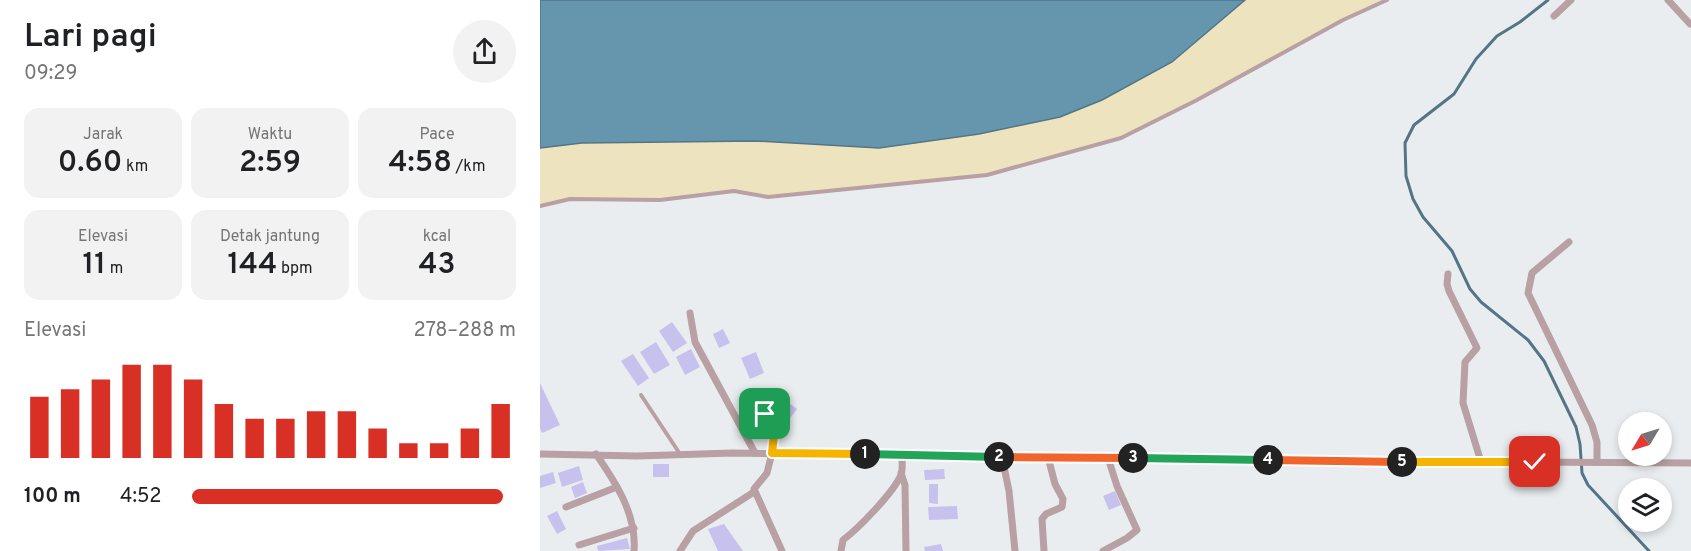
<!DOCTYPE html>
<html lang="id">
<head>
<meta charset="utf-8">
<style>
	body { margin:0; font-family:Overpass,sans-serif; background:#f2f2f2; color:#202124; height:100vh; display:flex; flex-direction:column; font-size:22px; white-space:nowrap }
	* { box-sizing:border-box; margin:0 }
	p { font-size:20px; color:#757577 }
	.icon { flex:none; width:33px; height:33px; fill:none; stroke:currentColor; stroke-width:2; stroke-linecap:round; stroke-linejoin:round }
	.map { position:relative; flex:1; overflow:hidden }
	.panel { display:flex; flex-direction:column; background:#fff; width:540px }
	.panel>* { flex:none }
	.needle { width:39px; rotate:232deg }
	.tools { position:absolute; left:1078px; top:412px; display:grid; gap:12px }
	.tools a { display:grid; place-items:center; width:54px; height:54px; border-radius:50%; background:#fff; box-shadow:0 3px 9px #0003; font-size:30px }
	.pin { position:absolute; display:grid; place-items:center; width:51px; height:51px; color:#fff; margin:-26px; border-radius:12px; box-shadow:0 3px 9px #0006 }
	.km { position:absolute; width:30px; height:30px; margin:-15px; border-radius:50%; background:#222; color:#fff; font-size:16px; line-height:30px; text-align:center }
	.round { display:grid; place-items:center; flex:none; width:63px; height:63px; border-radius:32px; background:#f2f2f2 }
	.overview { display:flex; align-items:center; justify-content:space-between; height:102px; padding:0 24px }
	h1 { font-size:33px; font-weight:600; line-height:45px }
	.stats { display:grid; grid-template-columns:repeat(3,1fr); gap:9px; height:102px; padding:6px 24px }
	.stats div { display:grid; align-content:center; border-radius:15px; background:#f2f2f2; text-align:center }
	.stats b { font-size:30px; font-weight:600 }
	.stats small { font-size:16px; font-weight:400 }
	.stats p { font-size:16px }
	.chart { height:168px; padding:12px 24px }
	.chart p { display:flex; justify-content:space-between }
	.chart svg { width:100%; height:108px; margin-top:6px; stroke:#d93025; stroke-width:6 }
	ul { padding:0 24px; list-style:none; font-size:20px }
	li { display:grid; grid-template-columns:96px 72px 1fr; align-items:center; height:45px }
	li i { height:15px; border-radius:8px; background:#d93025 }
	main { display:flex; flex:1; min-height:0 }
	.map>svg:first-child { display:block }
	.sand { fill:#ede3be }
	.water { fill:#6696ae; stroke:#537586; stroke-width:1.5 }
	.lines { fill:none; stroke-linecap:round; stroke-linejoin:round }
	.stream { stroke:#537586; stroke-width:3 }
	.building { fill:#c7c1ee }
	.lane { stroke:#b8a0a4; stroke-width:4 }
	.street { stroke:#b8a0a4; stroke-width:7 }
	.split-1-casing { stroke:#fff; stroke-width:12 }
	.split-2-casing { stroke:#fff; stroke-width:12 }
	.split-3-casing { stroke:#fff; stroke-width:12 }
	.split-4-casing { stroke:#fff; stroke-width:12 }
	.split-5-casing { stroke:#fff; stroke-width:12 }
	.split-6-casing { stroke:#fff; stroke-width:12 }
	.split-1 { stroke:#f5b400; stroke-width:8 }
	.split-2 { stroke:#22a559; stroke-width:8 }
	.split-3 { stroke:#f0652b; stroke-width:8 }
	.split-4 { stroke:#22a559; stroke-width:8 }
	.split-5 { stroke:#f0652b; stroke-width:8 }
	.split-6 { stroke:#f5b400; stroke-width:8 }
</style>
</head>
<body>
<main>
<section class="panel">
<div class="overview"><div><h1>Lari pagi</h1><p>09:29</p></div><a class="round"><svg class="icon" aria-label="share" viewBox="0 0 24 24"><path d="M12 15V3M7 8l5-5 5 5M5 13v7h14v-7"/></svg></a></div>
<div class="stats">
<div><p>Jarak</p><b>0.60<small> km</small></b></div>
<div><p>Waktu</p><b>2:59</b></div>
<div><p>Pace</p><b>4:58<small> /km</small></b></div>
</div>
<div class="stats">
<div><p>Elevasi</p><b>11<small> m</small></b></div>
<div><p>Detak jantung</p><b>144<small> bpm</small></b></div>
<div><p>kcal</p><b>43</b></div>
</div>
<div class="chart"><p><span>Elevasi</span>278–288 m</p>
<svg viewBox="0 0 160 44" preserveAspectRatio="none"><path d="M5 44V19M15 44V16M25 44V12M35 44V6M45 44V6M55 44V12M65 44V22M75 44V28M85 44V28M95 44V25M105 44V25M115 44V32M125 44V38M135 44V38M145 44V32M155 44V22"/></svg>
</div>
<ul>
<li><b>100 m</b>4:52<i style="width:96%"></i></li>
</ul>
</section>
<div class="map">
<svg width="1151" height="551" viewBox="0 0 1151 551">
	<rect width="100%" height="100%" fill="#eaedef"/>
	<!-- sand -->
	<path class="sand" d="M705,0H847L803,20L657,100L581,138L447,175L228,197L194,191L120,200L30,199L0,206V148L42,143L216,141L339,148L439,134L520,117L562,100L632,62Z"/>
	<!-- water -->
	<path class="water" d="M0,0H705L632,62L562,100L520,117L439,134L339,148L216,141L42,143L0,148Z"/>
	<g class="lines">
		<!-- stream -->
		<path class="stream" d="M1008,0L980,22L957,36L936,59L914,94L874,125L865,143L866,176L873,199L883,217L912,251L930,289L941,302L988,340L1004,361L1036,427L1040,444L1042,473L1048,485L1109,551"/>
	</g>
	<!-- building -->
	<g class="building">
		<path d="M132,322L147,343L133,352L119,331Z"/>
		<path d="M183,329L190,343L179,348L173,334Z"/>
		<path d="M116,342L130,365L114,374L100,352Z"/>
		<path d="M151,349L160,367L145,375L136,357Z"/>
		<path d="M216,352L224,373L210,379L201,358Z"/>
		<path d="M93,354L109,378L98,386L81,361Z"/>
		<path d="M0,383L20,425L2,433L0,429Z"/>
		<path d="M241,397L257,409L245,425L229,413Z"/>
		<rect x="113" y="464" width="16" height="13"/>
		<path d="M39,466L43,480L22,487L18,473Z"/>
		<path d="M404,469L405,479L385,480L384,470Z"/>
		<path d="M13,472L16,483L0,488V476Z"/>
		<path d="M43,482L47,493L35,498L31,487Z"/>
		<path d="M389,484H398V504L389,503Z"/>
		<path d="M575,491L581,505L569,510L563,496Z"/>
		<path d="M417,506L418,519L389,520L388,507Z"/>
		<path d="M17,511L26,529L17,534L7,516Z"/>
		<path d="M184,524L203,551H178L168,529Z"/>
		<path d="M87,538L90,549L58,551L57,546Z"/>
		<path d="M401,544L403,551H385L384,547Z"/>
	</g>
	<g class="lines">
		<!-- lane -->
		<g class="lane">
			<path d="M0,206L30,199L120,200L194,191L228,197L447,175L581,138L657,100L803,20L847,0"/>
			<path d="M101,395L140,454"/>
			<path d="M218,402L234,435L232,453"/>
		</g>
		<!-- street -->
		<g class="street">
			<path d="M1128,0L1150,24"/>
			<path d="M1014,16L1031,0"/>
			<path d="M1029,242L992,273L988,293L1052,425L1057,442V462"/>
			<path d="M908,274L907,284L909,291L937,348L925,362L923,403L941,462"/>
			<path d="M150,313L155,342L215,453"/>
			<path d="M232,453L227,473L214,489L242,551"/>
			<path d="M0,454L97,456L193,453L790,461L1151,463"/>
			<path d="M56,454C76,483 97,515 94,551"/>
			<path d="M462,457L469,491L475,551"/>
			<path d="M361,473L365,485L366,551"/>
			<path d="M26,507L77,487"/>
			<path d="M39,545L94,528"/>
			<path d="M140,551L153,531L214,492"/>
			<path d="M301,551L303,540C319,528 353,493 361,475C363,469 362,461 362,455"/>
			<path d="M504,551L502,519L506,514L522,507L523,499L515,484L508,457"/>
			<path d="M563,551L587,538L597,530L577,486L568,458"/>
		</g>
	</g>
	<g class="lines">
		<defs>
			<path id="split-1" d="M225,414L234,435L232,453L325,454"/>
			<path id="split-2" d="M325,454L459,457"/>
			<path id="split-3" d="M459,457L593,458"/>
			<path id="split-4" d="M593,458L728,460"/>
			<path id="split-5" d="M728,460L862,462"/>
			<path id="split-6" d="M862,462H995"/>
		</defs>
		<!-- split-1 casing -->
		<use href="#split-1" class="split-1-casing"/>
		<!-- split-2 casing -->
		<use href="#split-2" class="split-2-casing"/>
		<!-- split-3 casing -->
		<use href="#split-3" class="split-3-casing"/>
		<!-- split-4 casing -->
		<use href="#split-4" class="split-4-casing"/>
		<!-- split-5 casing -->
		<use href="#split-5" class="split-5-casing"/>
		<!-- split-6 casing -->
		<use href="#split-6" class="split-6-casing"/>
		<!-- split-1 -->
		<use href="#split-1" class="split-1"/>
		<!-- split-2 -->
		<use href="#split-2" class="split-2"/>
		<!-- split-3 -->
		<use href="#split-3" class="split-3"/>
		<!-- split-4 -->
		<use href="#split-4" class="split-4"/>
		<!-- split-5 -->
		<use href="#split-5" class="split-5"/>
		<!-- split-6 -->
		<use href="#split-6" class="split-6"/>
	</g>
</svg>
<div class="tools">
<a><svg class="needle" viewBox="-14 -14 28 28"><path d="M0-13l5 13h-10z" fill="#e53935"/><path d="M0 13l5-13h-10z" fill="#757577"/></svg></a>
<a><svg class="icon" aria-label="layers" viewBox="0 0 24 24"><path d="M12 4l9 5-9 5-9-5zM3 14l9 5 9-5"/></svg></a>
</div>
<div class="pin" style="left:225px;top:414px;background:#1e9e55"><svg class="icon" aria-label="arrive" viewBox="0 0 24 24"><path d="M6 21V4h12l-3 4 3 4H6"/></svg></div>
<div class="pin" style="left:995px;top:462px;background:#d93025"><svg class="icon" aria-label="check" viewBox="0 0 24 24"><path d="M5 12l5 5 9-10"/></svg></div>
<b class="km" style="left:325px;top:454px">1</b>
<b class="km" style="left:459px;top:457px">2</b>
<b class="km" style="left:593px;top:458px">3</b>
<b class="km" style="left:728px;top:460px">4</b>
<b class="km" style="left:862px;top:462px">5</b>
</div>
</main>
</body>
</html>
